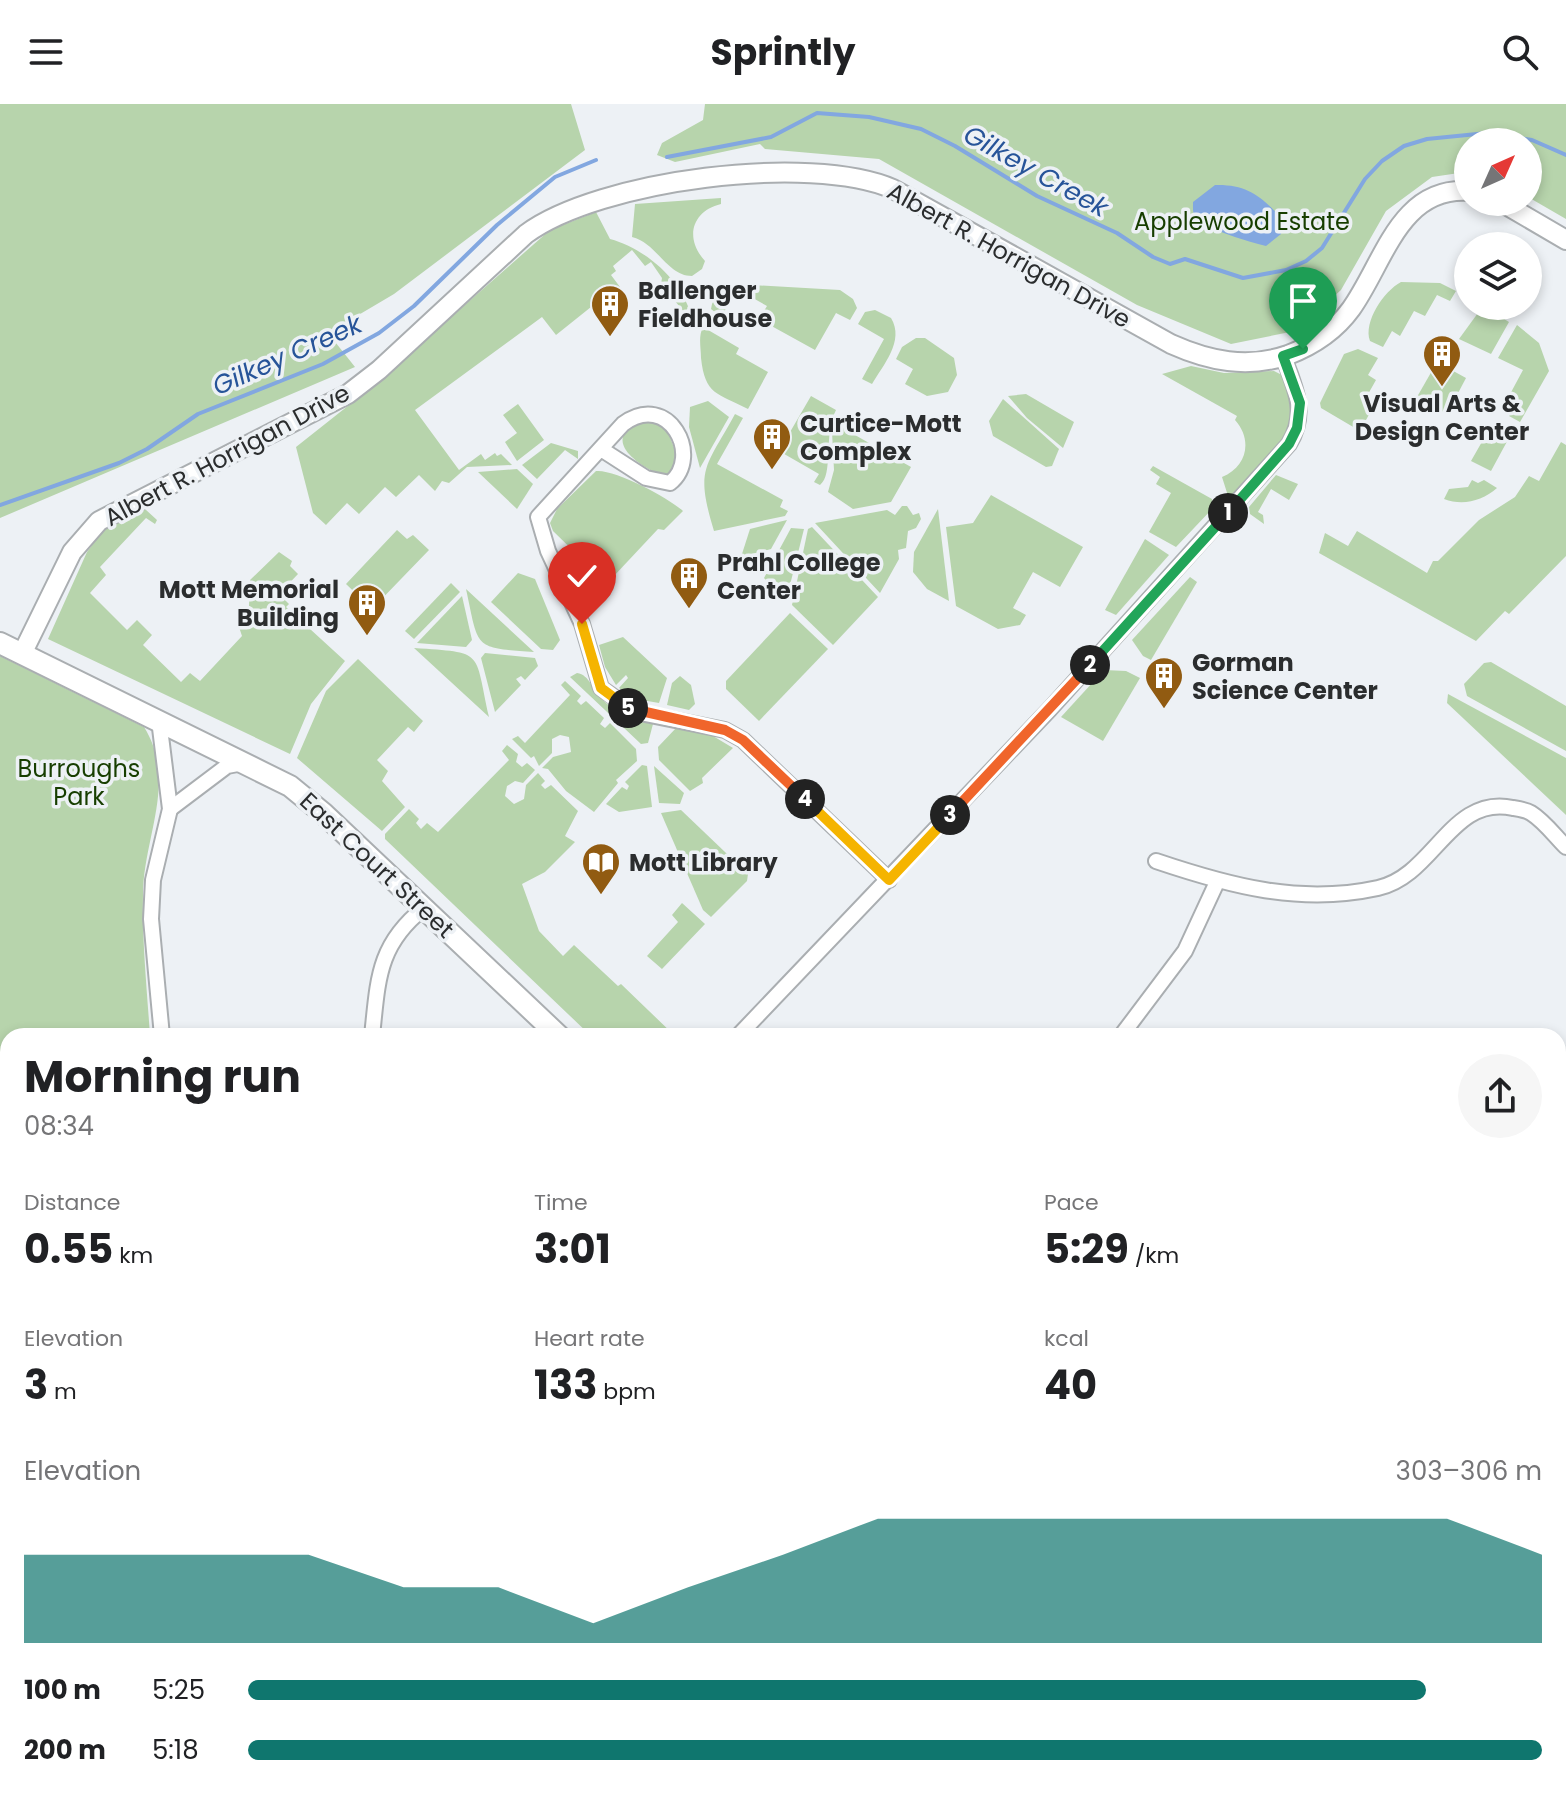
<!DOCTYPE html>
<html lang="en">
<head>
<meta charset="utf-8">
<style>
	body { margin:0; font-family:Poppins,sans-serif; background:#f6f6f6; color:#202124; height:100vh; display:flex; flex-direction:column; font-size:30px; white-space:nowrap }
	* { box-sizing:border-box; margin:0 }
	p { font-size:26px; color:#757577 }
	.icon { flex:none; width:44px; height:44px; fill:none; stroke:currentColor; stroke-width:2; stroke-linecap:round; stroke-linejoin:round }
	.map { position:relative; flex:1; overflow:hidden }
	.drawer { position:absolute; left:0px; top:924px; width:1566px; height:768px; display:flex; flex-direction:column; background:#fff; border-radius:24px 24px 0 0; box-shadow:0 4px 12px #0003 }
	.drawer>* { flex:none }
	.needle { width:52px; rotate:45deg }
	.controls { position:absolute; left:1454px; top:24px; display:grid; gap:16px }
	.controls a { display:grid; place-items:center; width:88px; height:88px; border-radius:50%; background:#fff; box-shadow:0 4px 12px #0003; font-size:40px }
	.pin { position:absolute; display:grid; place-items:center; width:68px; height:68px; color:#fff; margin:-82px -34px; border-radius:50% 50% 50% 0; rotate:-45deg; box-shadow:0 0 8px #0007 }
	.pin .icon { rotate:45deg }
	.km { position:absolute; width:40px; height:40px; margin:-20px; border-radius:50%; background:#222; color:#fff; font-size:22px; line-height:40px; text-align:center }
	.round { display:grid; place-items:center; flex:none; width:84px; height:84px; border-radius:42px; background:#f6f6f6 }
	.head { display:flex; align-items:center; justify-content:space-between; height:136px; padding:0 24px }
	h1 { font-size:44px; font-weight:700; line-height:60px }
	.figures { display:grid; grid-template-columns:repeat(3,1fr); gap:12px; height:136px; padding:8px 24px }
	.figures div { display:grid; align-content:center }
	.figures b { font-size:40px; font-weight:700 }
	.figures small { font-size:22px; font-weight:400 }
	.figures p { font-size:22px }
	.chart { height:224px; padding:16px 24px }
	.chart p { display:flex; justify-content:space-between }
	.chart svg { width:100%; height:144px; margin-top:8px; fill:#0f766e; opacity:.7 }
	ul { padding:0 24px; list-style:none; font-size:26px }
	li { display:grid; grid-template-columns:128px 96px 1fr; align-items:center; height:60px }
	li i { height:20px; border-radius:10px; background:#0f766e }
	header { display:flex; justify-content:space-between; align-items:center; height:104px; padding:0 24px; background:#fff; font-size:36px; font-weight:700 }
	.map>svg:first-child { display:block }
	.green { fill:#b7d4ac }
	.water { fill:#82a7e0 }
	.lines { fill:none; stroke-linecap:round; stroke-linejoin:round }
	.stream { stroke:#82a7e0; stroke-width:4 }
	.minor-casing { stroke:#aaaeb1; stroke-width:18 }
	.tertiary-casing { stroke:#aaaeb1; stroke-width:22 }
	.secondary-casing { stroke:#aaaeb1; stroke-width:24 }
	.minor { stroke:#fff; stroke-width:14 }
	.tertiary { stroke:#fff; stroke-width:18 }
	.secondary { stroke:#fff; stroke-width:20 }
	.split-1-casing { stroke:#fff; stroke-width:16 }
	.split-2-casing { stroke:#fff; stroke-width:16 }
	.split-3-casing { stroke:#fff; stroke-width:16 }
	.split-4-casing { stroke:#fff; stroke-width:16 }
	.split-5-casing { stroke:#fff; stroke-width:16 }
	.split-6-casing { stroke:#fff; stroke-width:16 }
	.split-1 { stroke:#22a559; stroke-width:10 }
	.split-2 { stroke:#22a559; stroke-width:10 }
	.split-3 { stroke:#f0652b; stroke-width:10 }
	.split-4 { stroke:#f5b400; stroke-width:10 }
	.split-5 { stroke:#f0652b; stroke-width:10 }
	.split-6 { stroke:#f5b400; stroke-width:10 }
	.labels { text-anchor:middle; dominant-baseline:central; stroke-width:7; stroke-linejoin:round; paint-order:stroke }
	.park-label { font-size:24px; fill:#173e00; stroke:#edf1f5 }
	.street-label { font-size:24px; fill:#2b2d2e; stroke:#edf1f5 }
	.poi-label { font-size:24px; font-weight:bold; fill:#2b2d2e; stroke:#edf1f5; text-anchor:start }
	.water-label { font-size:26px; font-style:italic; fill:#275499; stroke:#edf1f5 }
</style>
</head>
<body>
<header><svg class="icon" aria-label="menu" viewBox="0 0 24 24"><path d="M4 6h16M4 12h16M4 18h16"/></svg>Sprintly<svg class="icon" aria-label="search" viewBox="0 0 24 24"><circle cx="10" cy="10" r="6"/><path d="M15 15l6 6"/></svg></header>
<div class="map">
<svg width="1566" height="1692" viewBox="0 0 1566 1692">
	<rect width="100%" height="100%" fill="#edf1f5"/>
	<!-- green -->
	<g class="green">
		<path d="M0,0H571L585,46L394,190L328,229L355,263L0,414Z"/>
		<path d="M705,0H1566V115L1528,93V38H1468V71L1459,69L1432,73L1386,107L1341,186L1295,227L1231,240L1137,201L879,55L765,45L760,40L675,58L657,51L662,39L703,16Z"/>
		<path d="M721,94V100C692,107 684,134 705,157L702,165L692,172C667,172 657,139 632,133L635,100Z"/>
		<path d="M596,108L610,135C647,145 686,179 693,219L661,180L662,174L651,158L645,162L632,146L613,162L616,167L611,171L620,183L596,200H590L591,203L556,231L542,213L415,306L459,366L481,350L485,356L495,349L497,352L501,350L512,361L467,363L449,379L442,377L435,387L419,371L396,393L385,383L359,410L347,399L326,421L313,409L296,343L368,286L550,126Z"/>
		<path d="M1401,178L1440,179L1456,187L1450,197L1437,191L1425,212L1414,207L1400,232L1392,227L1383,243L1370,237C1363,218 1384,187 1401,178Z"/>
		<path d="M734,180L840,186L853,195L857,204L850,216L836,209L815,246L759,215L767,202L737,185L721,213L711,205C713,192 721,183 734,180Z"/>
		<path d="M1483,202L1509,218L1491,250L1459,235Z"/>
		<path d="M875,206L891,214C905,237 883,261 872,280L862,275L884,235L858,220L865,208Z"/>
		<path d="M1517,221L1539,239L1549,267L1520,318L1509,312L1517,298L1509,292L1523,266L1498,254Z"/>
		<path d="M703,223L739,244L736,250L768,268L748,305C717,289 705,291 701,254C701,243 698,233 703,223Z"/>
		<path d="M916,234H925L954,254L957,271L948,288L927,292L905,280L913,265L896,255L902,243Z"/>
		<path d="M1358,245L1378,254L1368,271L1376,276L1363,299L1372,305L1360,327L1321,304L1320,299L1344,250Z"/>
		<path d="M1437,258L1466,274L1447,310L1417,293Z"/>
		<path d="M1191,262L1224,269L1274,267L1282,271C1287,282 1294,295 1294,308C1293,341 1249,373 1229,395L1222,373C1247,363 1253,336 1235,316L1237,312L1162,270Z"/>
		<path d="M1026,290L1074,318L1063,344L1027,314L1008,292Z"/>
		<path d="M811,292L836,306C823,331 834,370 820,381L814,378L819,370L779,347Z"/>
		<path d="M1003,295L1059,345L1052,362L1046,363L993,332L989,317Z"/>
		<path d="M708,297L729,313L700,364L689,323L690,303Z"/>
		<path d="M518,300L544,336L517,357L505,338L517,329L503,311Z"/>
		<path d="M735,310L743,314L717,360L783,396L780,403L788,407L785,412L714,427C695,364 705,365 735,310Z"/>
		<path d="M647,315L665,321L677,351L672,369L662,372C633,359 598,332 647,315Z"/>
		<path d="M841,323L911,363L891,398L853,405L828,388L834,366L832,328Z"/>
		<path d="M1500,326L1510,332L1491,367L1471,357L1483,336L1492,340Z"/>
		<path d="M1561,338L1566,341V452L1509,510L1505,507L1476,537L1319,449L1325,429L1348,442L1357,427L1427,469L1433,457H1438L1479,416L1515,393L1529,372L1539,377Z"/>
		<path d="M551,339L578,347V355L565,346L537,375L522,361Z"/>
		<path d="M1153,362L1212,395L1213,404L1176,443L1149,428L1171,389L1156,380L1160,373L1150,366Z"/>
		<path d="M517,365L533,380L517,405L478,368Z"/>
		<path d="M596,367C615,365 669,394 683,407L664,426L658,425L613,473L598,471L553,427L550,419L557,405Z"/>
		<path d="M1276,371L1298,380L1289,396L1271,385L1258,408L1263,411L1264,420L1250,410L1249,403Z"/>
		<path d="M1472,376L1478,379L1484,376L1497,384C1482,397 1463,402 1444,395L1449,385L1468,383Z"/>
		<path d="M991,391L1083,443L1060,483L1033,468L1013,504L1026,511L1020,521L998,525L956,502L946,423L973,419Z"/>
		<path d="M902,402H907L913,411L919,409L921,415L916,424L908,427L906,444L898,446L899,455L880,489L815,419L887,406L895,411Z"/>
		<path d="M136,403L145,405L157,416L155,420L146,414L100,463L106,471L90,489L127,526L137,516L152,531L143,541L181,578L190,569L200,577L242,532L238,520L249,502L250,476L279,448L292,457L290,462L298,470L279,490L289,500L286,503L345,557L311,600L290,650L48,535L87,448L104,425Z"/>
		<path d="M938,405L949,497L927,485L913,468L914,448Z"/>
		<path d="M787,416L771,445L741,453L750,425Z"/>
		<path d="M812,423L878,493L833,541L792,501L808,425Z"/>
		<path d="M791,424L804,425L786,497L764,474Z"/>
		<path d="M397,426L407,435L413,431L429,446L372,505L346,480Z"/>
		<path d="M1145,435L1169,451L1116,511L1105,506Z"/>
		<path d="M518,469L535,475L560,536L553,546L541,545L491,498Z"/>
		<path d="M1190,473L1197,478L1151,556L1143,552L1132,536Z"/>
		<path d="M451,479L460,488L414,535L405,527Z"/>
		<path d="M466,485L534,548C472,544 479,544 466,485Z"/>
		<path d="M462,492L472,536L466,543L417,539Z"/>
		<path d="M790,509L828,545L759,617L726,585V577Z"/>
		<path d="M623,533L667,574L659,599L636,595L619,584L628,574L626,571L616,581L605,563L599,541Z"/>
		<path d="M414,544C485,549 474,545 489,613Z"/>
		<path d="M485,549L535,554L538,562L525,576L521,572L516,575L521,581L495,608L481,554Z"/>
		<path d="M0,552L144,623C178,677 143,734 143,791C142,838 147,885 150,932H8V1349L0,1356Z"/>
		<path d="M358,555L423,617L414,628L408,623L377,656L388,667L382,677L405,703L382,727L297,654L326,587Z"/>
		<path d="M1491,558L1566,602V647L1467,592L1464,580L1484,559Z"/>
		<path d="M1104,566L1126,567L1140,574L1103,637L1061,613Z"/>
		<path d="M577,569C590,571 592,586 602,595C615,609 634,617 653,620L648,639L641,640L570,573Z"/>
		<path d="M680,572L691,581L695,600L689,606L667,601L672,579Z"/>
		<path d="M565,577L581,592L577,597L581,601L586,597L604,614L600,620L605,624L610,619L636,645L637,657L616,676L618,679L594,708L566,687L548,665L542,664L553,653L571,648L569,633L560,631L552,635V649L539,662L534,652L531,654L512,635L518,632L525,639L570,591L561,581Z"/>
		<path d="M1448,590L1566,654V711L1447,599Z"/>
		<path d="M677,623L713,632L733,644L702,674L703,679L690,687L659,656L658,643Z"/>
		<path d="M507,641L518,650L516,658L522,663L527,659L535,666L523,679L515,677L507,682L505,692L514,700L524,695L526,681L538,669L545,677L541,681L545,685L551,681L578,707L565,732L575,738L545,768L522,780L539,827L563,852L574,841L618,882L621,880L675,932H591L385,735V730L409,705L419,715L416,719L421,725L427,719L438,728L509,656L502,647Z"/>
		<path d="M642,661L647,662L652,703L619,708L606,700L622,683L627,686L629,682L625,678Z"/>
		<path d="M654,662L684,689L680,700L659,699Z"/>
		<path d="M681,706L748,770L747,777L711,813L703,806L661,709Z"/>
		<path d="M682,799L705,820L662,865L647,852L678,818L672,811Z"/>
	</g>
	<!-- water -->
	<path class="water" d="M1215,81C1246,80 1262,92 1282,115L1281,130L1266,142C1247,137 1212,127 1198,116C1192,112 1193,104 1193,98Z"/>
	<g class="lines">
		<!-- stream -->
		<g class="stream">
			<path d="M667,53L771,33L817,9L869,13L921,25L955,42L1037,92L1117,129L1153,153L1170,160L1185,155L1243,174L1286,166L1306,157L1322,144L1365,75L1382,57L1404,42L1427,35L1487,29L1532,36L1566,51"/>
			<path d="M0,401L119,359L147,345L198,310L323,260L379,229L414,202L497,121L555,73L596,56"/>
		</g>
		<defs>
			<g id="minor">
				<path d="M601,345L646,374L670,379C703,353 669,286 623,320L538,413L548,447L582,520L601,584L635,608L725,626L743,636L889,776"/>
				<path d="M159,616L170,705L153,776L151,815L162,932"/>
				<path d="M170,705L227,662L243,659"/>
				<path d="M1156,757C1230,782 1300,801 1378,784C1434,772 1451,690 1513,704C1519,705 1526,706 1531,709C1544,717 1555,732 1566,743"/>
				<path d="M372,932C378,877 377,841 424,804"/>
				<path d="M738,932L1050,605L1289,340C1308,309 1295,283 1283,252"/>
				<path d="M1121,932L1185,847L1217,778"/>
				<path d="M1558,1044L1566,1036"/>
				<path d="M1558,1252L1566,1259"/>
				<path d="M0,1361L8,1354"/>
				<path d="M1558,1636L1566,1634"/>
				<path d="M637,1684L645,1692"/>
				<path d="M174,1692L182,1684"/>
				<path d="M411,1692L418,1684"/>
				<path d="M695,1692L702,1684"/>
				<path d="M952,1692L960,1684"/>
				<path d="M1263,1692L1270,1684"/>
			</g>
			<g id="tertiary">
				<path d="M1501,98L1566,136"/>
				<path d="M22,550L72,448L99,417L348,290L379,266L526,130C599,76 810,49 893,85L1171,240C1209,257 1247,265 1288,251C1314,241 1335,227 1351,205C1384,159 1399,83 1468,87"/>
				<path d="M1558,1375L1566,1367"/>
			</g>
			<g id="secondary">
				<path d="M0,539L290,682L323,709L559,932"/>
				<path d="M1351,1684L1359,1692"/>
			</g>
		</defs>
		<!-- minor casing -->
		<use href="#minor" class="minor-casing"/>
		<!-- tertiary casing -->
		<use href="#tertiary" class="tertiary-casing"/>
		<!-- secondary casing -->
		<use href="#secondary" class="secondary-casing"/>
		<!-- minor -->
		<use href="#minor" class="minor"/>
		<!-- tertiary -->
		<use href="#tertiary" class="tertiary"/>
		<!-- secondary -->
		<use href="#secondary" class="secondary"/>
	</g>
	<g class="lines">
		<defs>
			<path id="split-1" d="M1228,409L1289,340L1297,324L1300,299L1283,252L1303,245"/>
			<path id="split-2" d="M1090,561L1228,409"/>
			<path id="split-3" d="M950,711L1090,561"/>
			<path id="split-4" d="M805,695L889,776L950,711"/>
			<path id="split-5" d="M628,604L725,626L743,636L805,695"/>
			<path id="split-6" d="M582,520L601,584L628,604"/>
		</defs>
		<!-- split-1 casing -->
		<use href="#split-1" class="split-1-casing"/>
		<!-- split-2 casing -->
		<use href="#split-2" class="split-2-casing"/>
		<!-- split-3 casing -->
		<use href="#split-3" class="split-3-casing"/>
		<!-- split-4 casing -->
		<use href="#split-4" class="split-4-casing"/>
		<!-- split-5 casing -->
		<use href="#split-5" class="split-5-casing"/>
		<!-- split-6 casing -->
		<use href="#split-6" class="split-6-casing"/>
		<!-- split-1 -->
		<use href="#split-1" class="split-1"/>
		<!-- split-2 -->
		<use href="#split-2" class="split-2"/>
		<!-- split-3 -->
		<use href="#split-3" class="split-3"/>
		<!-- split-4 -->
		<use href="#split-4" class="split-4"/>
		<!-- split-5 -->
		<use href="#split-5" class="split-5"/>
		<!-- split-6 -->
		<use href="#split-6" class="split-6"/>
	</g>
	<!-- icons -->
	<defs>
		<symbol id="building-pin" viewBox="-11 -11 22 30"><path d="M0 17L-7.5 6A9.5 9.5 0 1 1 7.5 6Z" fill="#915b11" stroke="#edf1f5"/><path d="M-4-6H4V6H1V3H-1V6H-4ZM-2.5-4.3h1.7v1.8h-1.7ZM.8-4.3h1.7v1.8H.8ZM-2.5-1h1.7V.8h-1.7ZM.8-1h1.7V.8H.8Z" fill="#fff"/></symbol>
		<symbol id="library-pin" viewBox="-11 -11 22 30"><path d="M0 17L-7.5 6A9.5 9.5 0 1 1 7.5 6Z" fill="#915b11" stroke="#edf1f5"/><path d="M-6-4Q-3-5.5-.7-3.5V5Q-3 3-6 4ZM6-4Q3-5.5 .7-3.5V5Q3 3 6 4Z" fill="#fff"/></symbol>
	</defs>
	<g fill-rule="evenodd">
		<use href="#building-pin" x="588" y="178" width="44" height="60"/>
		<use href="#building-pin" x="1420" y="228" width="44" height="60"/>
		<use href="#building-pin" x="750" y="311" width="44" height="60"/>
		<use href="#building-pin" x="667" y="450" width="44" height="60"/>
		<use href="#building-pin" x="345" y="477" width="44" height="60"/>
		<use href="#building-pin" x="1142" y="550" width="44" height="60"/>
		<use href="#library-pin" x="579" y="736" width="44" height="60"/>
	</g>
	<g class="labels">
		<!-- park labels -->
		<g class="park-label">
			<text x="1242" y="117">Applewood Estate</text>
			<text x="79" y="664">Burroughs<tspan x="79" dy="28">Park</tspan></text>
		</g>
		<!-- street labels -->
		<g class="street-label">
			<text transform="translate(1009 151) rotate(29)">Albert R. Horrigan Drive</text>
			<text transform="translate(227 351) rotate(-28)">Albert R. Horrigan Drive</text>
			<text transform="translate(377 761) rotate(43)">East Court Street</text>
		</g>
		<!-- poi labels -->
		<g class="poi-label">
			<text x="638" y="186">Ballenger<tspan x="638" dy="28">Fieldhouse</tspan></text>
			<text x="1442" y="299" text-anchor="middle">Visual Arts &amp;<tspan x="1442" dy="28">Design Center</tspan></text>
			<text x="800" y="319">Curtice-Mott<tspan x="800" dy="28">Complex</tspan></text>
			<text x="717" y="458">Prahl College<tspan x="717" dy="28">Center</tspan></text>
			<text x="339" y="485" text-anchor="end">Mott Memorial<tspan x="339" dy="28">Building</tspan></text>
			<text x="1192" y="558">Gorman<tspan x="1192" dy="28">Science Center</tspan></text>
			<text x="629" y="758">Mott Library</text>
		</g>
		<!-- water labels -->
		<g class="water-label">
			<text transform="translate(1036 67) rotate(29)">Gilkey Creek</text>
			<text transform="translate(287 251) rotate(-24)">Gilkey Creek</text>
		</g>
	</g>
</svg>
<div class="controls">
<a><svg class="needle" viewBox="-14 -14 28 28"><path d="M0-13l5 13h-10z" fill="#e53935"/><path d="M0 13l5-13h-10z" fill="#757577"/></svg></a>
<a><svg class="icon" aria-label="layers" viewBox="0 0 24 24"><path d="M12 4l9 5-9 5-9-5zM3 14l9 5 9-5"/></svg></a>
</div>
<div class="pin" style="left:1303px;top:245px;background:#1e9e55"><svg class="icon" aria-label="arrive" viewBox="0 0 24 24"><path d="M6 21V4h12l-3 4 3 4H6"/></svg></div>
<div class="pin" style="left:582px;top:520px;background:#d93025"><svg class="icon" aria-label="check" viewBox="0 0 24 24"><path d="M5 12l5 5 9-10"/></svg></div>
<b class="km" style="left:1228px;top:409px">1</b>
<b class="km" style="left:1090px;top:561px">2</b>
<b class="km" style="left:950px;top:711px">3</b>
<b class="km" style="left:805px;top:695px">4</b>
<b class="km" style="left:628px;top:604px">5</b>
<section class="drawer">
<div class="head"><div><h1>Morning run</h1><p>08:34</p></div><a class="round"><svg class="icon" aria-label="share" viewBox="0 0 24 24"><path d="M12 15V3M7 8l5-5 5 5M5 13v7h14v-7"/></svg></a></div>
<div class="figures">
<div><p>Distance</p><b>0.55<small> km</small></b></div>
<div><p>Time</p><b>3:01</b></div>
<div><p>Pace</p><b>5:29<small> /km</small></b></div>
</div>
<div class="figures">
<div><p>Elevation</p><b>3<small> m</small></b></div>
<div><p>Heart rate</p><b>133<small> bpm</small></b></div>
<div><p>kcal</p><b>40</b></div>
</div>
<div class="chart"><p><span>Elevation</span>303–306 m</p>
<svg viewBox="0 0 160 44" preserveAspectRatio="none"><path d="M0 44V17L10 17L20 17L30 17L40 27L50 27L60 38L70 27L80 17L90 6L100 6L110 6L120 6L130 6L140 6L150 6L160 17V44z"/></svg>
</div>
<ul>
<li><b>100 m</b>5:25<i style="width:91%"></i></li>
<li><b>200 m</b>5:18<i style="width:100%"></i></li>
</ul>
</section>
</div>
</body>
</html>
